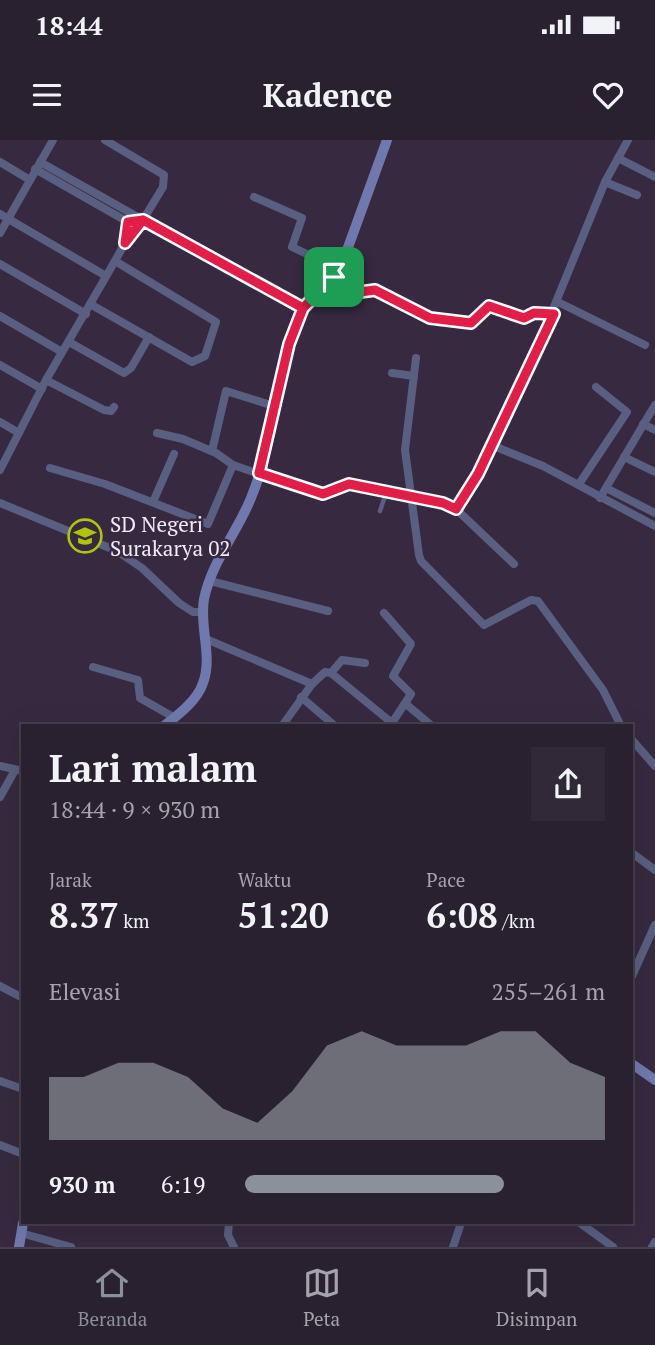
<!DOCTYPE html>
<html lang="id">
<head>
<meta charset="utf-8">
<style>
	body { margin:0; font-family:"PT Serif",serif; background:#312838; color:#f1f3f6; height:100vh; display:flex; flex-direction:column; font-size:26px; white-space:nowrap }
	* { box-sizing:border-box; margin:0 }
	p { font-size:23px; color:#a5a3ab }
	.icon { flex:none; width:38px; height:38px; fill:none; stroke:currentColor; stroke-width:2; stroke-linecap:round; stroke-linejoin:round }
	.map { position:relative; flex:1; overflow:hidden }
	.panel { position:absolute; left:21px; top:584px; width:612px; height:500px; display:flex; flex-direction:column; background:#292030; border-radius:0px; box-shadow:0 7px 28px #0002,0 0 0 2px #453e4c }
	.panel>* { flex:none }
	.pin { position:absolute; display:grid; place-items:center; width:60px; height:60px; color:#fff; margin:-30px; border-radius:14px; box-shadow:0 4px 10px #0006 }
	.round { display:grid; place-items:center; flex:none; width:74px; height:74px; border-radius:0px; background:#312838 }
	.head { display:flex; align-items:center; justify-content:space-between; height:119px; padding:0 28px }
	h1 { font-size:38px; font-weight:800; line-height:52px }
	.metrics { display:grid; grid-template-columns:repeat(3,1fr); gap:10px; height:119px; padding:7px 28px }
	.metrics div { display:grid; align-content:center }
	.metrics b { font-size:35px; font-weight:800 }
	.metrics small { font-size:19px; font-weight:400 }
	.metrics p { font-size:19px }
	.chart { height:196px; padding:14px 28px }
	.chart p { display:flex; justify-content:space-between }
	.chart svg { width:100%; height:126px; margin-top:7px; fill:#8c9099; opacity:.7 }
	ul { padding:0 28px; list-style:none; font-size:23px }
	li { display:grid; grid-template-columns:112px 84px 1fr; align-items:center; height:52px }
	li i { height:18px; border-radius:9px; background:#8c9099 }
	.status { display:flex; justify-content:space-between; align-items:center; height:49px; padding:0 35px; background:#292030; direction:ltr }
	.status svg { height:19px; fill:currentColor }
	header { display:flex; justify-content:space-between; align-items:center; height:91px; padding:0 28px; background:#292030; font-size:32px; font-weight:800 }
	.tab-bar { display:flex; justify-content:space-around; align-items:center; height:98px; border-top:2px solid #453e4c; background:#292030; font-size:19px; color:#a5a3ab }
	.tab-bar a { display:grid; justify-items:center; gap:4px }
	.tab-bar .selected { color:#8c9099 }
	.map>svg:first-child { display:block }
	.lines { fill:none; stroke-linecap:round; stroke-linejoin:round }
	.lane { stroke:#595f80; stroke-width:4.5 }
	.street { stroke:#595f80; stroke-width:8 }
	.secondary { stroke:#7079ad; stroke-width:10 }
	.route-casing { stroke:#fff; stroke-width:14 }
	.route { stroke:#e11d48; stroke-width:9 }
	.labels { text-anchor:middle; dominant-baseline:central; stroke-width:5; stroke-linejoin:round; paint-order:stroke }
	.poi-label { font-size:21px; fill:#f1e9f8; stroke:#372a40; text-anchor:start }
</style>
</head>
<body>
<div class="status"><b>18:44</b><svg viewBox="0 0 49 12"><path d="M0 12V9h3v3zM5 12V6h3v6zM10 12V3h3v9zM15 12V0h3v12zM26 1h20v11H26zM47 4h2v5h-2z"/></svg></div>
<header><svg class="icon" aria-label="menu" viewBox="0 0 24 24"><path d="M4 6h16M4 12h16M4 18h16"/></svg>Kadence<svg class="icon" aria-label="heart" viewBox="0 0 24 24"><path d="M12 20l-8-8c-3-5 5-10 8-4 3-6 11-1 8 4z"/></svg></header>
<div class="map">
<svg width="655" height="1107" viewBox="0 0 655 1107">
	<rect width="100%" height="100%" fill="#372a40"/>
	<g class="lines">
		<!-- lane -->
		<path class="lane" d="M380,371L386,353"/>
		<!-- street -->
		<g class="street">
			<path d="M105,0L164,35L163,47L143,80"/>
			<path d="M618,18L655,37"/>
			<path d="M0,22L30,40"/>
			<path d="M40,22L143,80L126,101"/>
			<path d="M35,29L128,82L143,80L303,168"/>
			<path d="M605,42L637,55"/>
			<path d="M254,57L302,78L292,107L339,129"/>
			<path d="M0,74L106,136"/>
			<path d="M0,93L53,0"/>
			<path d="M0,124L86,174"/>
			<path d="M334,137L360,152L375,150L430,178L471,183L489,166L524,178L534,172L554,174"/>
			<path d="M558,162L645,205"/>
			<path d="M90,164L192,222L205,216L216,182L115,121"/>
			<path d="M0,176L62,212"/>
			<path d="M69,202L124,233L131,228L149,197"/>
			<path d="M416,218L405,310L419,415L421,421L484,485L531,460L538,461L603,550L621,586"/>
			<path d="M0,225L42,249"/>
			<path d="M392,233L414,236"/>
			<path d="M46,240L104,270L111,271L114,267"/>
			<path d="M0,282L19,293"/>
			<path d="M643,284L655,290"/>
			<path d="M157,293L183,299L216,313L233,325L315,353L323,354L349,344L443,363L456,369L478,334L531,223L605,42L628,0"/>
			<path d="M491,305L543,326L655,386"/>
			<path d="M212,311L226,251L277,267"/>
			<path d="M624,317L655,332"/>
			<path d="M50,328L105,344L208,384L233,325"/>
			<path d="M0,330L46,240L115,121L125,103L128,82"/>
			<path d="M579,344L627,272L596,247"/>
			<path d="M606,348L655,373"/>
			<path d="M600,358L655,265"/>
			<path d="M153,362L174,314"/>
			<path d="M0,363L117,411L142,428L179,463L193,472H202"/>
			<path d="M456,369L514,424"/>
			<path d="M210,441L328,471"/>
			<path d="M384,473L411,504L393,536L411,554L390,586"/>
			<path d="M206,499L312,544L325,532L331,533L392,583"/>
			<path d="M93,527L138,540L140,558L175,578"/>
			<path d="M331,533L342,520L365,523"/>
			<path d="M301,557L335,586"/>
			<path d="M406,564L432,586"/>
			<path d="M282,586L312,544"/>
			<path d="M632,600L655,626"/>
			<path d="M0,626L23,631"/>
			<path d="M0,657L15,630"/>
			<path d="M632,713L655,730"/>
			<path d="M632,836L655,785"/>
			<path d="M0,846L23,858"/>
			<path d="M0,941L23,949"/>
			<path d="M0,1005L23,1014"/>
			<path d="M229,1083L228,1095L234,1107"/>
			<path d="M580,1083L613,1107"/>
			<path d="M21,1093L71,1107"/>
			<path d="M453,1107L461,1083"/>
			<path d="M652,1107L655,1102"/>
		</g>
		<!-- secondary -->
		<g class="secondary">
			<path d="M164,586C178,575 197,561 203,543C213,516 199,487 204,459C212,421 237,393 251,358C274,302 277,240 297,183C308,159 329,146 342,124L387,0"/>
			<path d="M632,924L655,940"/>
			<path d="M19,1107L23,1083"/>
		</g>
	</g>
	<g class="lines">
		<defs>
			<path id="route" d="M334,137L303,168L143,80L125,103L128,82L143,80L303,168L289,204L259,333L323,354L349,344L443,363L456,369L478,334L554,174L534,173L524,178L489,166L471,183L430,178L375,150L360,152L334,137"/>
		</defs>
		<!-- route casing -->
		<use href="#route" class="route-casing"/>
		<!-- route -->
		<use href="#route" class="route"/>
	</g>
	<!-- icons -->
	<defs>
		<symbol id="school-ring" viewBox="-11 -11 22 22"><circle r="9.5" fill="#372a40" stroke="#adc60d" stroke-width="1.5"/><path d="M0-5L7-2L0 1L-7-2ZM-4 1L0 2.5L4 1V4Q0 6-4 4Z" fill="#adc60d"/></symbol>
	</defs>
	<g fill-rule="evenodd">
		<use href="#school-ring" x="66" y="377" width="38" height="38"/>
	</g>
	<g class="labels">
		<!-- poi labels -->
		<g class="poi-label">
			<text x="110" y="384">SD Negeri<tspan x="110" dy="24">Surakarya 02</tspan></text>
		</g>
	</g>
</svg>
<div class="pin" style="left:334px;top:137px;background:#1e9e55"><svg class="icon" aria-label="arrive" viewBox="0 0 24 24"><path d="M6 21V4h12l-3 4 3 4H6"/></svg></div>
<section class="panel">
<div class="head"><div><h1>Lari malam</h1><p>18:44 · 9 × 930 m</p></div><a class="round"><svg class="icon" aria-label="share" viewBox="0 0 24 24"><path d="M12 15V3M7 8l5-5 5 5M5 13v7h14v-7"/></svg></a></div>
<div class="metrics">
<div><p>Jarak</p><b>8.37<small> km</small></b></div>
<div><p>Waktu</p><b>51:20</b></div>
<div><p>Pace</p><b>6:08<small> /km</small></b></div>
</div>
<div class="chart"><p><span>Elevasi</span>255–261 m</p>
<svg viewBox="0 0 160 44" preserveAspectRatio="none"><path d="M0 44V22L10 22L20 17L30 17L40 22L50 33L60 38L70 27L80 11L90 6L100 11L110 11L120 11L130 6L140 6L150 17L160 22V44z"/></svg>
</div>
<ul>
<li><b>930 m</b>6:19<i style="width:72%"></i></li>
</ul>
</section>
</div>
<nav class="tab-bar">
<a class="selected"><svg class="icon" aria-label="home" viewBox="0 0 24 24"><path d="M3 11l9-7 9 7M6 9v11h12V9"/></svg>Beranda</a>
<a><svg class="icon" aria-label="map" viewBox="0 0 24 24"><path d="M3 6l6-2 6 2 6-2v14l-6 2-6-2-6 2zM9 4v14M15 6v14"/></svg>Peta</a>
<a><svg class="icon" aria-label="saved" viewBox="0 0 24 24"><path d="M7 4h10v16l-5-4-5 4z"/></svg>Disimpan</a>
</nav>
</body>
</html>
